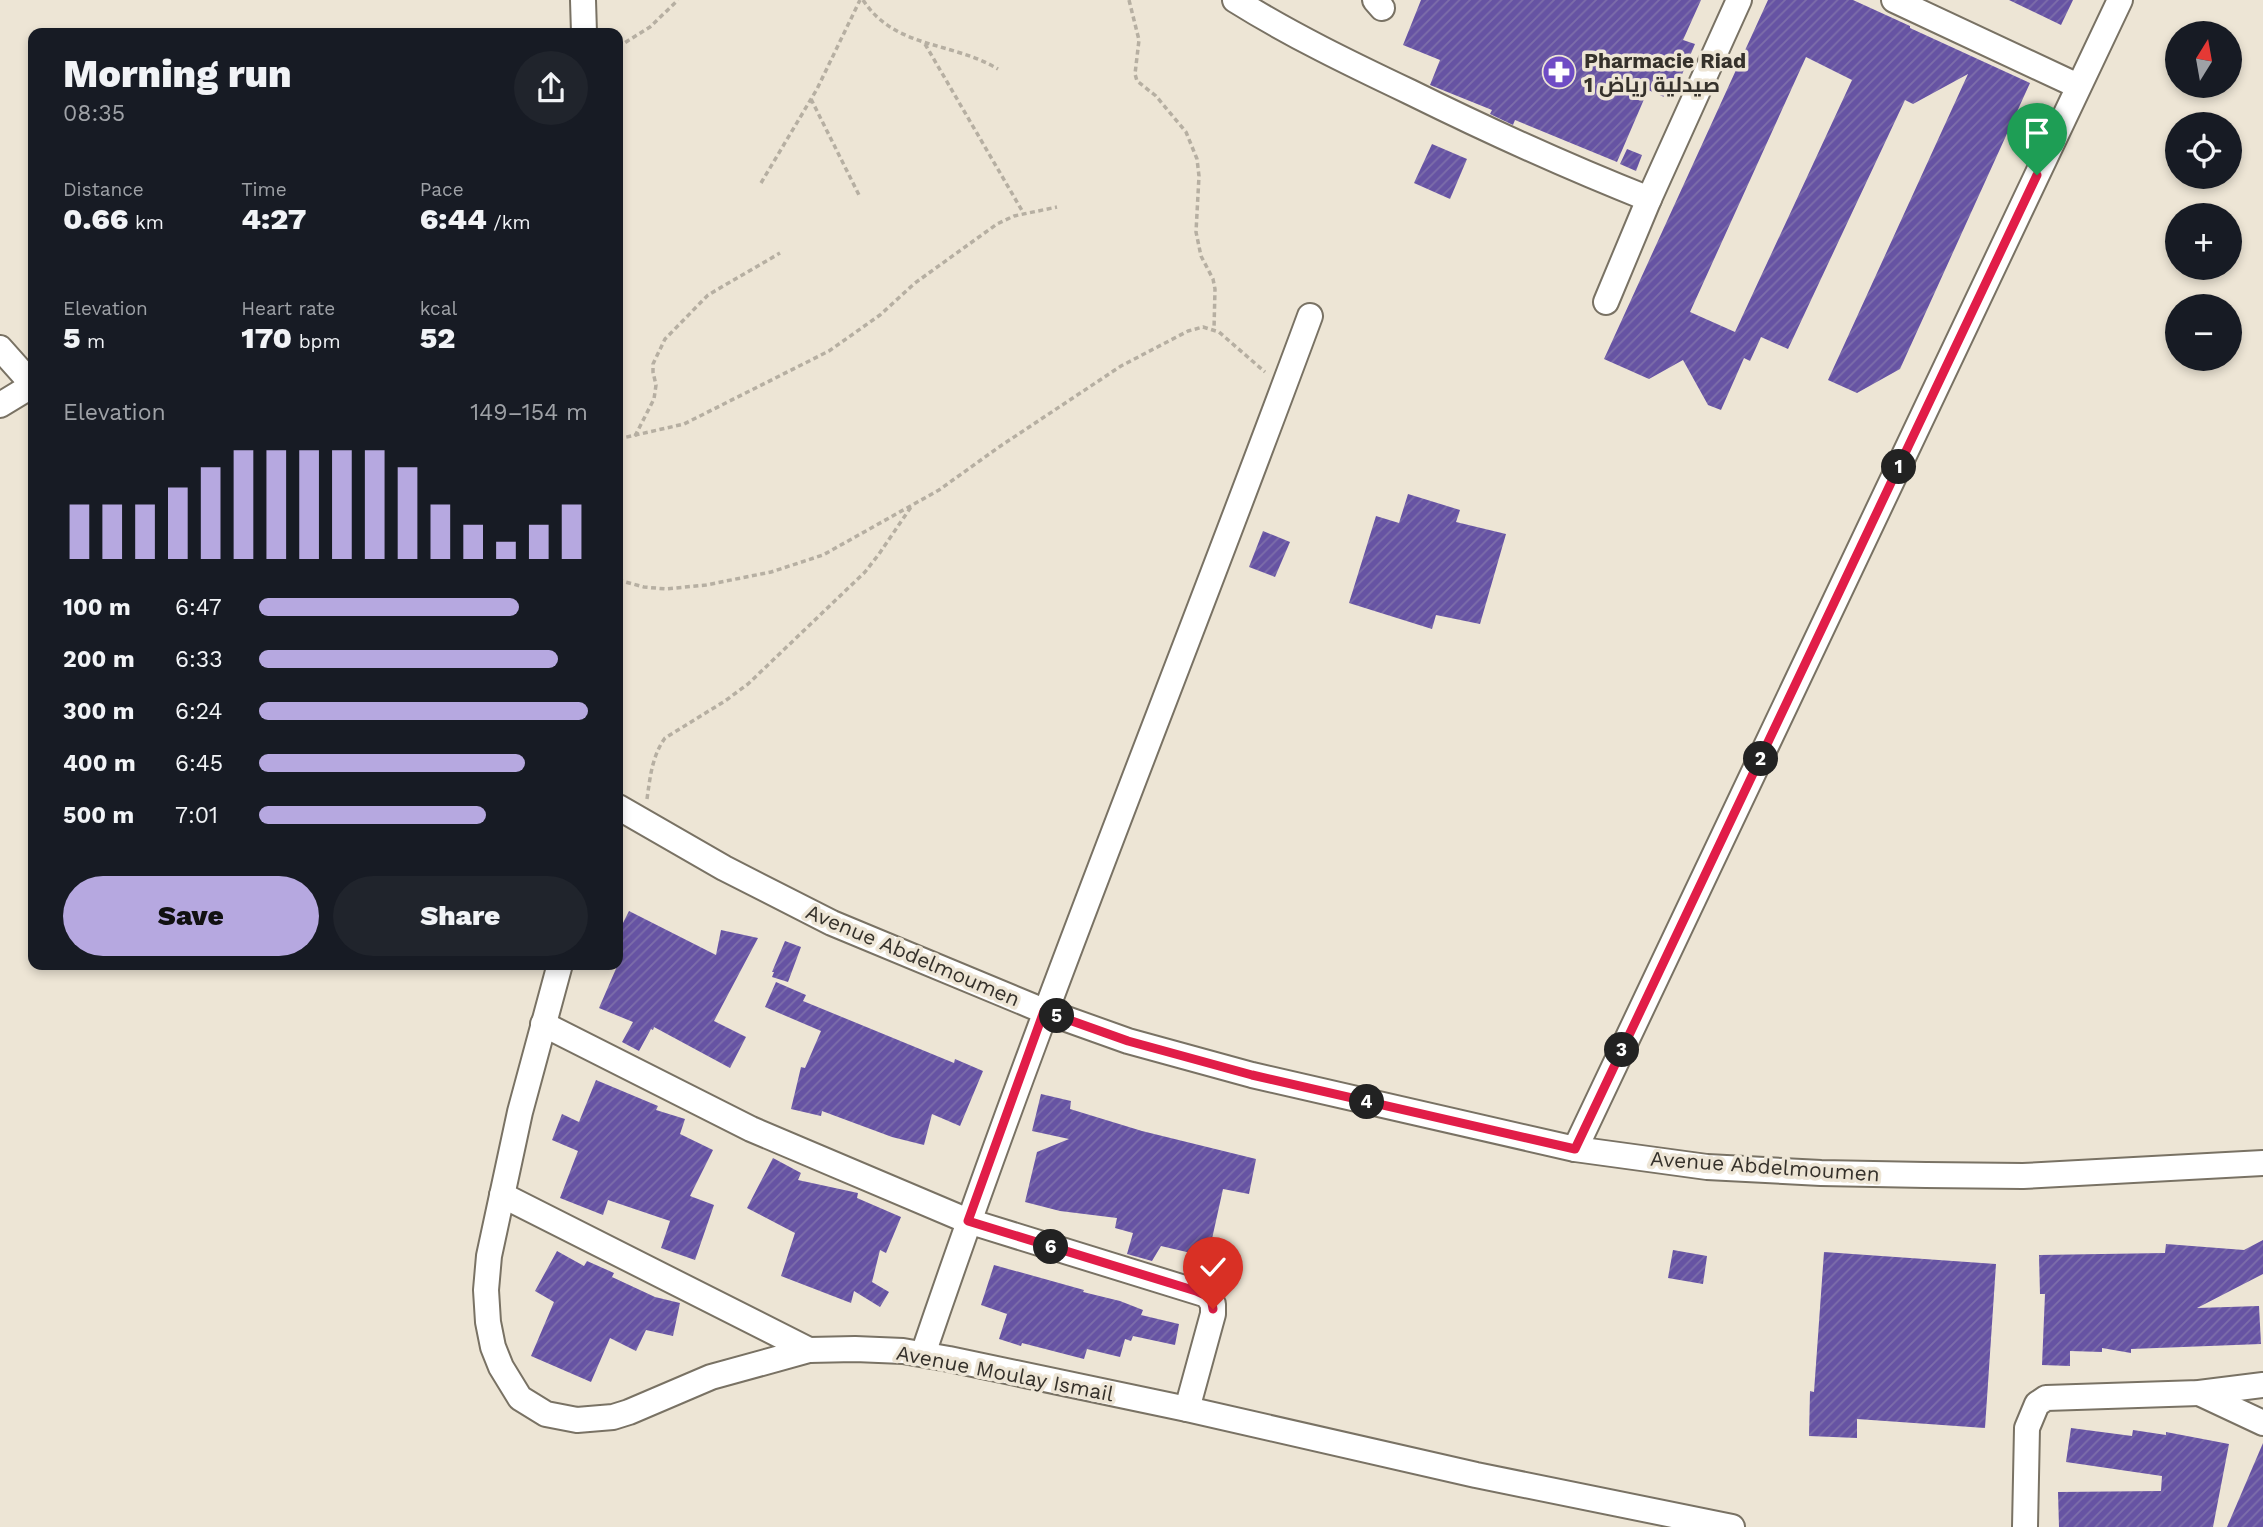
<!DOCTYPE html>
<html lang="en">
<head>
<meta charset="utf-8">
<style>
	body { margin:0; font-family:"Work Sans",Cairo,sans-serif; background:#20242c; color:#f1f3f6; height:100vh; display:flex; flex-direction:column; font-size:26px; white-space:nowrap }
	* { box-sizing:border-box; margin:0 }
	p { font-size:23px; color:#9ea1a6 }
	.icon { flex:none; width:38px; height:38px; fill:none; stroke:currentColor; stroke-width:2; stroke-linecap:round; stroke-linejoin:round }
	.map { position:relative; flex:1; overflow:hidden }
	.side { position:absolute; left:28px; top:28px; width:595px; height:942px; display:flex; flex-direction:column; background:#171b24; border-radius:14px; box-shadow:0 4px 10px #0003 }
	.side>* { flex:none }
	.needle { width:46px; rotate:11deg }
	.fabs { position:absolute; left:2165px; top:21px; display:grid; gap:14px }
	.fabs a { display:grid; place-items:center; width:77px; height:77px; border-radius:50%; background:#171b24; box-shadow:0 4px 10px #0003; font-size:35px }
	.pin { position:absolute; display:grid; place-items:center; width:60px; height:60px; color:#fff; margin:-72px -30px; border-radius:50% 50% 50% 0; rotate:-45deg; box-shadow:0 0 7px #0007 }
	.pin .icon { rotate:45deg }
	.km { position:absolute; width:35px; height:35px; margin:-18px; border-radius:50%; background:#222; color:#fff; font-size:19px; line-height:35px; text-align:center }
	.round { display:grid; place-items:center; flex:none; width:74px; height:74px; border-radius:37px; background:#20242c }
	.summary { display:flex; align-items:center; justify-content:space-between; height:119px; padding:0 35px }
	h1 { font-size:38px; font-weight:800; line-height:52px }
	.stats { display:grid; grid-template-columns:repeat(3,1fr); gap:10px; height:119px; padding:7px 35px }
	.stats div { display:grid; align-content:center }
	.stats b { font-size:30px; font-weight:800 }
	.stats small { font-size:19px; font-weight:400 }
	.stats p { font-size:19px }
	.chart { height:196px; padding:14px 35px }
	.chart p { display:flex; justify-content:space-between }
	.chart svg { width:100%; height:126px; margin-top:7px; stroke:#b6a8e0; stroke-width:6 }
	.button { display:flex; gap:14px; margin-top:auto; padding:14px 35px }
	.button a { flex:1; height:80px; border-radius:42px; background:#b6a8e0; color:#111; font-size:28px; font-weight:800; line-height:80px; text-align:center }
	.button a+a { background:#20242c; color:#f1f3f6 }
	ul { padding:0 35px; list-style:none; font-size:23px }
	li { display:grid; grid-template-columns:112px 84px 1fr; align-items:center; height:52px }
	li i { height:18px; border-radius:9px; background:#b6a8e0 }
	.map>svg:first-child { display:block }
	.building { fill:url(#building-hatch); fill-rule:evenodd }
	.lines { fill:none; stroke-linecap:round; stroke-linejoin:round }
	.street-casing { stroke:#797264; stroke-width:28 }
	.path { stroke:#b6afa2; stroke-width:3.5; stroke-dasharray:5 3.5; stroke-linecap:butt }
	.street { stroke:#fff; stroke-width:24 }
	.route-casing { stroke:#fff; stroke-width:14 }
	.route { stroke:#e11d48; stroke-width:9 }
	.labels { text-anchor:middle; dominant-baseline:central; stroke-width:7; stroke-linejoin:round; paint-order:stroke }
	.poi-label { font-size:21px; font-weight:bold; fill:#35312b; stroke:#ede5d5; text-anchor:start }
	.street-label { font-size:21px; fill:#35312b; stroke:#ede5d5 }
</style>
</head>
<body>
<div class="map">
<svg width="2263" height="1527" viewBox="0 0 2263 1527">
	<defs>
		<pattern id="building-hatch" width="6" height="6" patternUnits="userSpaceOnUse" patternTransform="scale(1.75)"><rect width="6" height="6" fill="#6653a3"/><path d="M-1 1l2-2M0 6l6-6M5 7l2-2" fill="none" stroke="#7d6eaa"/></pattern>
	</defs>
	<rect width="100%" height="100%" fill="#ede5d5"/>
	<!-- building -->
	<g class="building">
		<path d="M1421,0H1701L1683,40L1695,44L1671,100L1648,90L1617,162L1515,120L1513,125L1490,114L1492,110L1430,85L1440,60L1403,45Z"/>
		<path d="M1768,0H1853L1910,26V28L2030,83L1900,369L1857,393L1828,380L1968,74L1913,104L1905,100L1788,349L1761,337L1750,361L1744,358L1721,410L1708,405L1683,360L1649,379L1604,359ZM1806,57L1852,80L1735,332L1690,312Z"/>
		<path d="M2009,0H2073L2061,25Z"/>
		<path d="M1432,144L1467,159L1450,199L1414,183Z"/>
		<path d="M1627,149L1642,155L1636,171L1620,164Z"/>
		<path d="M1408,494L1460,510L1456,522L1506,534L1480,624L1436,615L1432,629L1349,603L1376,516L1399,523Z"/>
		<path d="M1263,531L1290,542L1275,577L1249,567Z"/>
		<path d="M629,911L716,955L721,930L758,938L714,1021L746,1037L730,1068L654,1027L653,1030L651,1029L639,1051L622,1042L633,1022L599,1008L618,964V933Z"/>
		<path d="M785,941L801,947L788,982L772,977L774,972H772Z"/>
		<path d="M776,982L806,995L803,1001L954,1063L955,1059L983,1071L960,1126L932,1114L924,1145L892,1137L822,1111L821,1116L791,1109L801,1067L805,1068L821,1031L765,1007Z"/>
		<path d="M596,1080L658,1106L656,1110L685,1119L680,1134L713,1150L690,1196L714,1205L695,1260L661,1248L670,1221L608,1200L603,1215L560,1198L578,1151L552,1140L562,1114L579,1122Z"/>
		<path d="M1041,1094L1071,1101L1070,1109L1142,1131L1256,1159L1249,1194L1223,1189L1208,1257L1161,1246L1152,1261L1127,1254L1133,1233L1115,1228L1117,1218L1060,1211L1025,1202L1037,1152L1069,1139L1032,1131Z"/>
		<path d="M773,1158L801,1173L798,1180L858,1193L857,1198L901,1217L886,1253L880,1250L872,1282L889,1292L880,1307L854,1291L851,1303L781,1276L795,1233L747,1208Z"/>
		<path d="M2263,1240V1274L2197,1308L2259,1306L2261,1344L2131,1349V1353L2102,1348V1352L2070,1351V1366L2042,1365L2045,1294H2040L2039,1255L2165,1253L2166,1244L2244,1250Z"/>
		<path d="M1673,1250L1707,1256L1703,1284L1668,1278Z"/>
		<path d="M557,1251L584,1266L587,1261L614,1273L612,1277L655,1297L680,1303L673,1336L646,1330L636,1351L610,1338L591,1382L531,1356L554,1302L535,1291Z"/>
		<path d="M1824,1252L1996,1264L1985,1428L1857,1419V1438L1809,1436L1810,1391L1814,1392Z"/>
		<path d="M994,1265L1084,1290L1083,1292L1120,1301L1143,1310L1141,1315L1179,1324L1175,1345L1133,1336L1131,1341L1125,1339L1120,1357L1087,1349L1084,1359L1022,1343L1021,1346L999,1339L1007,1314L981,1305Z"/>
		<path d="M2071,1428L2132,1436L2133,1430L2166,1435V1432L2229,1444L2213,1527H2059L2058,1492L2161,1491L2162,1476L2066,1462Z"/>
		<path d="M2263,1443V1527H2227Z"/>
	</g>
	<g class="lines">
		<defs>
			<g id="street">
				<path d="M583,0L584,33"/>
				<path d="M1235,0C1291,35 1351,64 1410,92C1489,131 1568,167 1649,199"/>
				<path d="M1375,0L1382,8"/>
				<path d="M1894,0L2078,86"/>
				<path d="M1606,302L1649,199L1739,0"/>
				<path d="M0,348L33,385"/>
				<path d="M0,405L33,385"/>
				<path d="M618,807L724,868L832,923L1044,1011L1128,1041L1252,1075L1575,1149L1707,1167L1821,1173L1926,1175L2023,1176L2263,1163"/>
				<path d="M560,964L520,1112L489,1256L486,1290L488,1322L493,1347L501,1367L520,1398L546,1414L577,1420L613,1417L629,1412L711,1377L809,1350L855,1349L903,1351L949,1359L1187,1409L1476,1475L1732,1527"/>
				<path d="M543,1024L751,1129L968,1221L1207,1295L1213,1304V1314L1187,1409"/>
				<path d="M1575,1149L2120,0"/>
				<path d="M502,1195L809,1350"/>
				<path d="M923,1354C1042,1004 1182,663 1310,316"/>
				<path d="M2199,1393L2263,1423"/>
				<path d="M2025,1527L2027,1428L2037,1404L2046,1398L2199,1393L2263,1385"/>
			</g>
		</defs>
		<!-- street casing -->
		<use href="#street" class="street-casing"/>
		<!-- path -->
		<g class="path">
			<path d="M863,0C895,49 951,41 998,69"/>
			<path d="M1129,0L1139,40L1135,74L1137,81L1156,96L1186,132L1197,159L1199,176L1196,232L1201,256L1213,279L1215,289L1214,329"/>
			<path d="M925,44L1024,214"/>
			<path d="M618,47L650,27L678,0"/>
			<path d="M811,99L860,197"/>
			<path d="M761,183L817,89L860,0"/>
			<path d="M635,436L654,399L656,385L653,372V364L665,339L708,295L780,253"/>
			<path d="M618,439L684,424L829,351L880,315L915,283L997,224L1014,216L1057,207"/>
			<path d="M618,580L644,587L666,589L706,585L771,572L823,555L939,490L999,447L1121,366L1188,331L1203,327L1219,332L1265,372"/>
			<path d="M647,799C650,778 652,756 665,738L725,701L748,684L865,572L879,554L911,507"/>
		</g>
		<!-- street -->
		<use href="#street" class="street"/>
	</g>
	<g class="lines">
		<defs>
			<path id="route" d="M1213,1309L1211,1298L1196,1291L968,1221L1044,1011L1128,1041L1252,1075L1575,1149L2037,175"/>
		</defs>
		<!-- route casing -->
		<use href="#route" class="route-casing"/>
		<!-- route -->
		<use href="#route" class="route"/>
	</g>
	<!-- icons -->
	<defs>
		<symbol id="pharmacy-disc" viewBox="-11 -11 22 22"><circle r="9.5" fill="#6f4cc5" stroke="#ede5d5"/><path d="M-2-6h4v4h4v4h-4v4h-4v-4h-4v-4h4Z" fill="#fff"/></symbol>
	</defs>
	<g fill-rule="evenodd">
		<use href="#pharmacy-disc" x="1540" y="53" width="38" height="38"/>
	</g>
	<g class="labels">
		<!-- poi labels -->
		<g class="poi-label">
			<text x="1584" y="60">Pharmacie Riad<tspan x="1584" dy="24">1 صيدلية رياض</tspan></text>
		</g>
		<!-- street labels -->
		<g class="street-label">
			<text transform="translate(913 955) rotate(23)">Avenue Abdelmoumen</text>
			<text transform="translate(1765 1166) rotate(4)">Avenue Abdelmoumen</text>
			<text transform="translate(1005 1373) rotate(11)">Avenue Moulay Ismail</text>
		</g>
	</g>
</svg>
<div class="fabs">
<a><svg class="needle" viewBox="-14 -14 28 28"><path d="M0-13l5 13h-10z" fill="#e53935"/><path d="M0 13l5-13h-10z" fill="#9ea1a6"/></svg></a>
<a><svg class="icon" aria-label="locate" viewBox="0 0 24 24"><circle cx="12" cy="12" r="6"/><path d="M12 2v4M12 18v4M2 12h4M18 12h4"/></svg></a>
<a>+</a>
<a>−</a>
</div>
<div class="pin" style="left:2037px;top:175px;background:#1e9e55"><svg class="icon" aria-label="arrive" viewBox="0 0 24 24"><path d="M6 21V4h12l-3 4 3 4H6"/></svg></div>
<div class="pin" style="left:1213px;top:1309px;background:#d93025"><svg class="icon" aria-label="check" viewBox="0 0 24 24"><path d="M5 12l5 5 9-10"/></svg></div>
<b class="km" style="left:1899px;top:467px">1</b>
<b class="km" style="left:1761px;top:759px">2</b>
<b class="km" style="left:1622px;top:1050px">3</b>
<b class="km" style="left:1367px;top:1102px">4</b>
<b class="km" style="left:1057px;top:1016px">5</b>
<b class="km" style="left:1051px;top:1247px">6</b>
<section class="side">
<div class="summary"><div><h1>Morning run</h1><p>08:35</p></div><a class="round"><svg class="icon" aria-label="share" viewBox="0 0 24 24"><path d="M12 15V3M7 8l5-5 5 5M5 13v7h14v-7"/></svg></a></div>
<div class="stats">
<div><p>Distance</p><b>0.66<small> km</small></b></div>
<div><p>Time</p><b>4:27</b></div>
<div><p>Pace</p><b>6:44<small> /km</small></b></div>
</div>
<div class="stats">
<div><p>Elevation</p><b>5<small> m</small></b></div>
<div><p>Heart rate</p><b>170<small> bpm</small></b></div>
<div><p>kcal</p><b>52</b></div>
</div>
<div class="chart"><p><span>Elevation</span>149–154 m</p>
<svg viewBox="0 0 160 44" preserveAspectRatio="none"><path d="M5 44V25M15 44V25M25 44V25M35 44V19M45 44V12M55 44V6M65 44V6M75 44V6M85 44V6M95 44V6M105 44V12M115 44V25M125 44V32M135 44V38M145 44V32M155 44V25"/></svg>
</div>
<ul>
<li><b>100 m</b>6:47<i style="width:79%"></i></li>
<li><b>200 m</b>6:33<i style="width:91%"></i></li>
<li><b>300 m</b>6:24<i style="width:100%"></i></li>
<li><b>400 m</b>6:45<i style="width:81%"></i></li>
<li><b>500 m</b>7:01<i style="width:69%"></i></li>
</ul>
<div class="button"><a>Save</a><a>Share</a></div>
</section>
</div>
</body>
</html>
